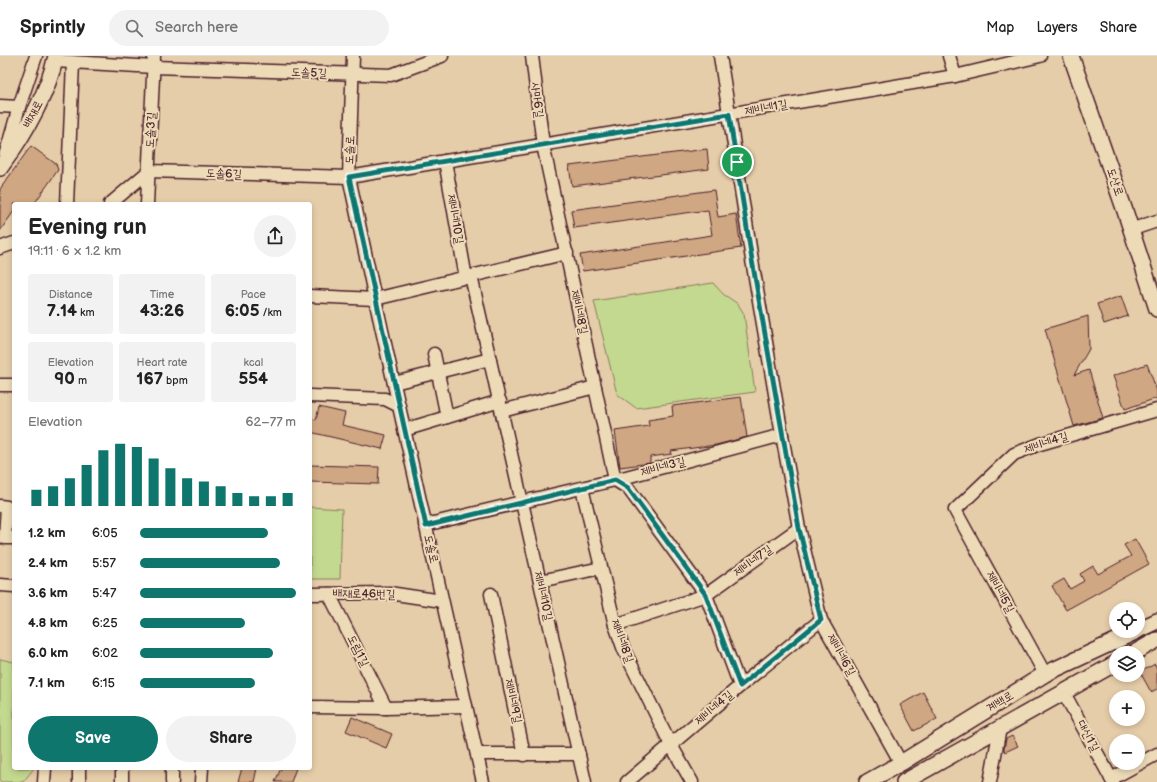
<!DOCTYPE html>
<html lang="en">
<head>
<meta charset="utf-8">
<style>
	body { margin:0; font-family:"Balsamiq Sans","Poor Story",sans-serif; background:#f2f2f2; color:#222; height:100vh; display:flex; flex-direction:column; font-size:15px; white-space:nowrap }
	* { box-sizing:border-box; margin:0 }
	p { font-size:13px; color:#767676 }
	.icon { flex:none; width:22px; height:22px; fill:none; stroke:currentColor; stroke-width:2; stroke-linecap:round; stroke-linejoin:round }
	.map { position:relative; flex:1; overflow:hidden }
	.drawer { position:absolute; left:12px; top:146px; width:300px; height:568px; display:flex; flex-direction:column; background:#fff; border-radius:4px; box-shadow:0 2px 6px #0003 }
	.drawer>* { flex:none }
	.fabs { position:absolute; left:1109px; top:546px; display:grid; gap:8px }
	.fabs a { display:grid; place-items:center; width:36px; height:36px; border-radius:50%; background:#fff; box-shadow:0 2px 6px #0003; font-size:20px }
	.pin { position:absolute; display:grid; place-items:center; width:34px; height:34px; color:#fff; margin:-17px; border:2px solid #fff; border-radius:50%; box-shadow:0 1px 4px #0007 }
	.round { display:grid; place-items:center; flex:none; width:42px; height:42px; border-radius:21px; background:#f2f2f2 }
	.summary { display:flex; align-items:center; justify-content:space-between; height:68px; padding:0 16px }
	h1 { font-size:22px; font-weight:700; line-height:30px }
	.stats { display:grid; grid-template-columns:repeat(3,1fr); gap:6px; height:68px; padding:4px 16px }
	.stats div { display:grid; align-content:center; border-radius:4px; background:#f2f2f2; text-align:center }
	.stats b { font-size:17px; font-weight:700 }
	.stats small { font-size:11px; font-weight:400 }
	.stats p { font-size:11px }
	.chart { height:112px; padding:8px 16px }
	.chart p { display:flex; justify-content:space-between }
	.chart svg { width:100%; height:72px; margin-top:4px; stroke:#0f766e; stroke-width:6 }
	.button { display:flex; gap:8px; margin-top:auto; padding:8px 16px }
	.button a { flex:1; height:46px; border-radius:24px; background:#0f766e; color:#fff; font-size:16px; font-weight:700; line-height:46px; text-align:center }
	.button a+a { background:#f2f2f2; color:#222 }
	ul { padding:0 16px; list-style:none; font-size:13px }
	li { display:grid; grid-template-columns:64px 48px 1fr; align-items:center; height:30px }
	li i { height:10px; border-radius:5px; background:#0f766e }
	header { display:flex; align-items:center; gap:24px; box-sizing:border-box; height:56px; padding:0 20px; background:#fff; border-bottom:1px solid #e0e0e0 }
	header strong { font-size:19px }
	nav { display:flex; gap:22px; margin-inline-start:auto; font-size:14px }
	.search { width:280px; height:36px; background:#f2f2f2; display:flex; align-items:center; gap:10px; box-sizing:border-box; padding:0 14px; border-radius:22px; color:#767676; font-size:15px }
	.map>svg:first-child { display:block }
	.green { fill:#c3d98f; stroke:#867c5d }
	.building { fill:#d0a783; stroke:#4a1f2b }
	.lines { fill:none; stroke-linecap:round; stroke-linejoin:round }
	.minor-casing { stroke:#4a1f2b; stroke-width:15 }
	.major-casing { stroke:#4a1f2b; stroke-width:18 }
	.minor { stroke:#eddbb8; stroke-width:12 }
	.major { stroke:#eddbb8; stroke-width:15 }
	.route-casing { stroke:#fff; stroke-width:8 }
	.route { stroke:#0f766e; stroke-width:5 }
	.labels { text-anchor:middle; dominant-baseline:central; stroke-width:4; stroke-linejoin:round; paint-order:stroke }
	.street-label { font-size:12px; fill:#4a1f2b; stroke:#eddbb8 }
</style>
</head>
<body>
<header>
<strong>Sprintly</strong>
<div class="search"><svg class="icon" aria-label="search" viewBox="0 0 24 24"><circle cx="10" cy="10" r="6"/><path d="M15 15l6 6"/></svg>Search here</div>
<nav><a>Map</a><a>Layers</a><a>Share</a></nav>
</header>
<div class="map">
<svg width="1157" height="726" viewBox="0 0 1157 726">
	<rect width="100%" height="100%" fill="#e6cda9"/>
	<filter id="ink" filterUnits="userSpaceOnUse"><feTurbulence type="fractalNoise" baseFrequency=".025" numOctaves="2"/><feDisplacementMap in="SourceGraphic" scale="8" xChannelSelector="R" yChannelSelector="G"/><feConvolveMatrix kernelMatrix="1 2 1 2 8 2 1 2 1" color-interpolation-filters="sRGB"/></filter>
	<g filter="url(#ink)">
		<!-- green -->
		<g class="green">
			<path d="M713,227L723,238L738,248L744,258L755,336L636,352L617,338L594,245Z"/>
			<path d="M310,451L342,453L340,523H310Z"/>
			<path d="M0,603L14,606V712H34L23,726H0Z"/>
		</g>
		<!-- building -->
		<g class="building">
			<path d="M31,90L56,108L58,114L34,148H14V155L0,175V133Z"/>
			<path d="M707,93L709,113L572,130L569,110Z"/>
			<path d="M714,134L718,161L736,158L741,192L583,215L580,199L712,179L708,154L574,172L571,154Z"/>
			<path d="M1121,240L1128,260L1104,268L1097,248Z"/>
			<path d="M1088,260L1089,293L1074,319L1089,314L1103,362L1074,370L1045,273Z"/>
			<path d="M1147,308L1157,335V342L1125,353L1113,320Z"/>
			<path d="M741,341L747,381L716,389L671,395L672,398L650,401V407L620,411L615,375L649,370L648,364L673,360L672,350Z"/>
			<path d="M319,351L345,357L342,369L386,379L382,393L310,376V362L316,364Z"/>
			<path d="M310,409L379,411L378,428L310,426Z"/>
			<path d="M1135,483L1149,508L1066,554L1052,530L1064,523L1070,533L1084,525L1080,518L1093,510L1098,518L1131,500L1124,489Z"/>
			<path d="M1155,608L1157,613V633L1151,636L1140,616Z"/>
			<path d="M923,636L937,663L914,675L900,649Z"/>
			<path d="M352,661L392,678L386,692L346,675Z"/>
			<path d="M1012,680L1018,690L1005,696L1004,693L1006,683Z"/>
			<path d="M242,712H257L254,726H238Z"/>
			<path d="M281,712H296L291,726H275Z"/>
		</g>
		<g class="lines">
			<defs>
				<g id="minor">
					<path d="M353,0L349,121L375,243L483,726"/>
					<path d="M532,0L543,89L615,424L628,432L706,539L740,630"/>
					<path d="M720,0L752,204L782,379L799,472L821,564L901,707"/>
					<path d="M949,0L955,20"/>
					<path d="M55,5L154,11L391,19L442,0"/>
					<path d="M0,50L19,51"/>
					<path d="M5,100L19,51L36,0"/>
					<path d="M445,105L466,222"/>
					<path d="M67,148L73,7"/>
					<path d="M110,148L149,115L349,121L955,20L1040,0"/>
					<path d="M147,148L154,0"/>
					<path d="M1130,174L1157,165"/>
					<path d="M0,192L14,187"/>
					<path d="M471,220L585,726"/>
					<path d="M310,240L375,243L567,197"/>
					<path d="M434,298L447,361"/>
					<path d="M394,327L490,303"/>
					<path d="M0,329H14"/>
					<path d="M310,340L385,343L399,350"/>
					<path d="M502,355L595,331"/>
					<path d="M404,374L500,345"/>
					<path d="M582,432L615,569L624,594L671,689L692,726"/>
					<path d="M0,450L7,451L5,482H14"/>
					<path d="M425,469L615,424L782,379"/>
					<path d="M540,525L601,512"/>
					<path d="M0,529L14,530"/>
					<path d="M310,538L389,537L442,545"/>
					<path d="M329,538L386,652"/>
					<path d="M491,538L524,699"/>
					<path d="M615,569L706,539L799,472"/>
					<path d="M1045,618L955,454L1014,398L1040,388L1157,354"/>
					<path d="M1064,637L1113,726"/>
					<path d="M310,651L386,652L466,650"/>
					<path d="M477,698H579"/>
					<path d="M122,712V726"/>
					<path d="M1111,723L1157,698"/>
					<path d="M44,726L45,712"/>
					<path d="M79,726V712"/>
					<path d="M172,726V712"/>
					<path d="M201,726L202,712"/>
					<path d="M627,726L740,630L821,564"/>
					<path d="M990,726L1000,672"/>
				</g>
				<g id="major">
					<path d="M1071,0L1125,155L1157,253"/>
					<path d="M0,112C24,79 47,40 56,0"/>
					<path d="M1138,574L1157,565"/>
					<path d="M1134,597L1157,584"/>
					<path d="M867,726L901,707L1045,618L1137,575"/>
					<path d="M904,726L1116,607"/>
				</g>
			</defs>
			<!-- minor casing -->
			<use href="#minor" class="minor-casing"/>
			<!-- major casing -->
			<use href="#major" class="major-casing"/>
			<!-- minor -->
			<use href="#minor" class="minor"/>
			<!-- major -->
			<use href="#major" class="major"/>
		</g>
	</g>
	<g class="lines" filter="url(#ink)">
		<defs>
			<path id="route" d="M729,58L752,204L791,426L799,472L821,564L740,630L706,539L628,432L615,424L426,470L349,121Z"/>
		</defs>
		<!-- route casing -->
		<use href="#route" class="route-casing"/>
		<!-- route -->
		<use href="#route" class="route"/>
	</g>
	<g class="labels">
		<!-- street labels -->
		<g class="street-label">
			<text transform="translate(309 17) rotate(2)">도솔5길</text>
			<text transform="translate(537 44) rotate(83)">사마6길</text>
			<text transform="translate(766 52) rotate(-10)">제비네1길</text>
			<text transform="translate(33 58) rotate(-62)">배재로</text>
			<text transform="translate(151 74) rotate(-87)">도솔3길</text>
			<text transform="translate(350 94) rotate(-88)">도솔로</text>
			<text transform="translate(224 118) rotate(2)">도솔6길</text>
			<text transform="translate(1115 126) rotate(71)">도산로</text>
			<text transform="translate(455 163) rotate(80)">제비네10길</text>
			<text transform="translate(579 256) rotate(78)">제비네8길</text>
			<text transform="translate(1046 387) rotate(-18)">제비네4길</text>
			<text transform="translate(663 411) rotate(-15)">제비네3길</text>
			<text transform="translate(431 493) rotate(77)">도솔로</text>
			<text transform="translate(753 505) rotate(-36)">제비네7길</text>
			<text transform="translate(1000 536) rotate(61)">제비네5길</text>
			<text transform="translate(364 538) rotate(1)">배재로46번길</text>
			<text transform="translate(543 540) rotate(77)">제비네10길</text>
			<text transform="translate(622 585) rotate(70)">제비네8길</text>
			<text transform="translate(358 595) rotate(63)">도림1길</text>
			<text transform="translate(841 599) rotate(61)">제비네6길</text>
			<text transform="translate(513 645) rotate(78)">제비네9길</text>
			<text transform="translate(1000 646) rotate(-31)">계백로</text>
			<text transform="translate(714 652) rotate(-40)">제비네4길</text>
			<text transform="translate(1088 680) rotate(62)">대신1길</text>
		</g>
	</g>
</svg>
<div class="fabs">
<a><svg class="icon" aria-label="locate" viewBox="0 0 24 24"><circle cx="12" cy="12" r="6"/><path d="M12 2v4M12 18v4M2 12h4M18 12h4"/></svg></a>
<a><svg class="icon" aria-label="layers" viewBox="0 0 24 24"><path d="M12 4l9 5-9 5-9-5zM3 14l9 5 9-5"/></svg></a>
<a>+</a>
<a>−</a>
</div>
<div class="pin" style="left:737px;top:106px;background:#1e9e55"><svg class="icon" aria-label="arrive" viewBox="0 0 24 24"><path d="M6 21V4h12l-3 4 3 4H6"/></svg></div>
<section class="drawer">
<div class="summary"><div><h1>Evening run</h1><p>19:11 · 6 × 1.2 km</p></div><a class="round"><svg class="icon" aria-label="share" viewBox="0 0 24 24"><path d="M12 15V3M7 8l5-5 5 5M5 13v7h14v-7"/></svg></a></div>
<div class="stats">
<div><p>Distance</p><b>7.14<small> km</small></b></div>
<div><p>Time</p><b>43:26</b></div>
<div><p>Pace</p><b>6:05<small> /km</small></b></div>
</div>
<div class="stats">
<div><p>Elevation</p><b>90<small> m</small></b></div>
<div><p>Heart rate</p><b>167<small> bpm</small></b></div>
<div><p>kcal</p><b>554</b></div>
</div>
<div class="chart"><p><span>Elevation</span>62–77 m</p>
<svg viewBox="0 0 160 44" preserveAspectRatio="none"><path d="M5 44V34M15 44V32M25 44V27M35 44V19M45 44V10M55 44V6M65 44V8M75 44V15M85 44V21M95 44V27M105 44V29M115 44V32M125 44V36M135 44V38M145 44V38M155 44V36"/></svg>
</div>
<ul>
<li><b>1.2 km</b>6:05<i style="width:82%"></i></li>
<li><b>2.4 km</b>5:57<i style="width:90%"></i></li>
<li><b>3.6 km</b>5:47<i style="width:100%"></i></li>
<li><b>4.8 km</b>6:25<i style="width:67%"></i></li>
<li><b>6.0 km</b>6:02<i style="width:85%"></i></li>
<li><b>7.1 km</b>6:15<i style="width:74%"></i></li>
</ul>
<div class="button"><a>Save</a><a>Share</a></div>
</section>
</div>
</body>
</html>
